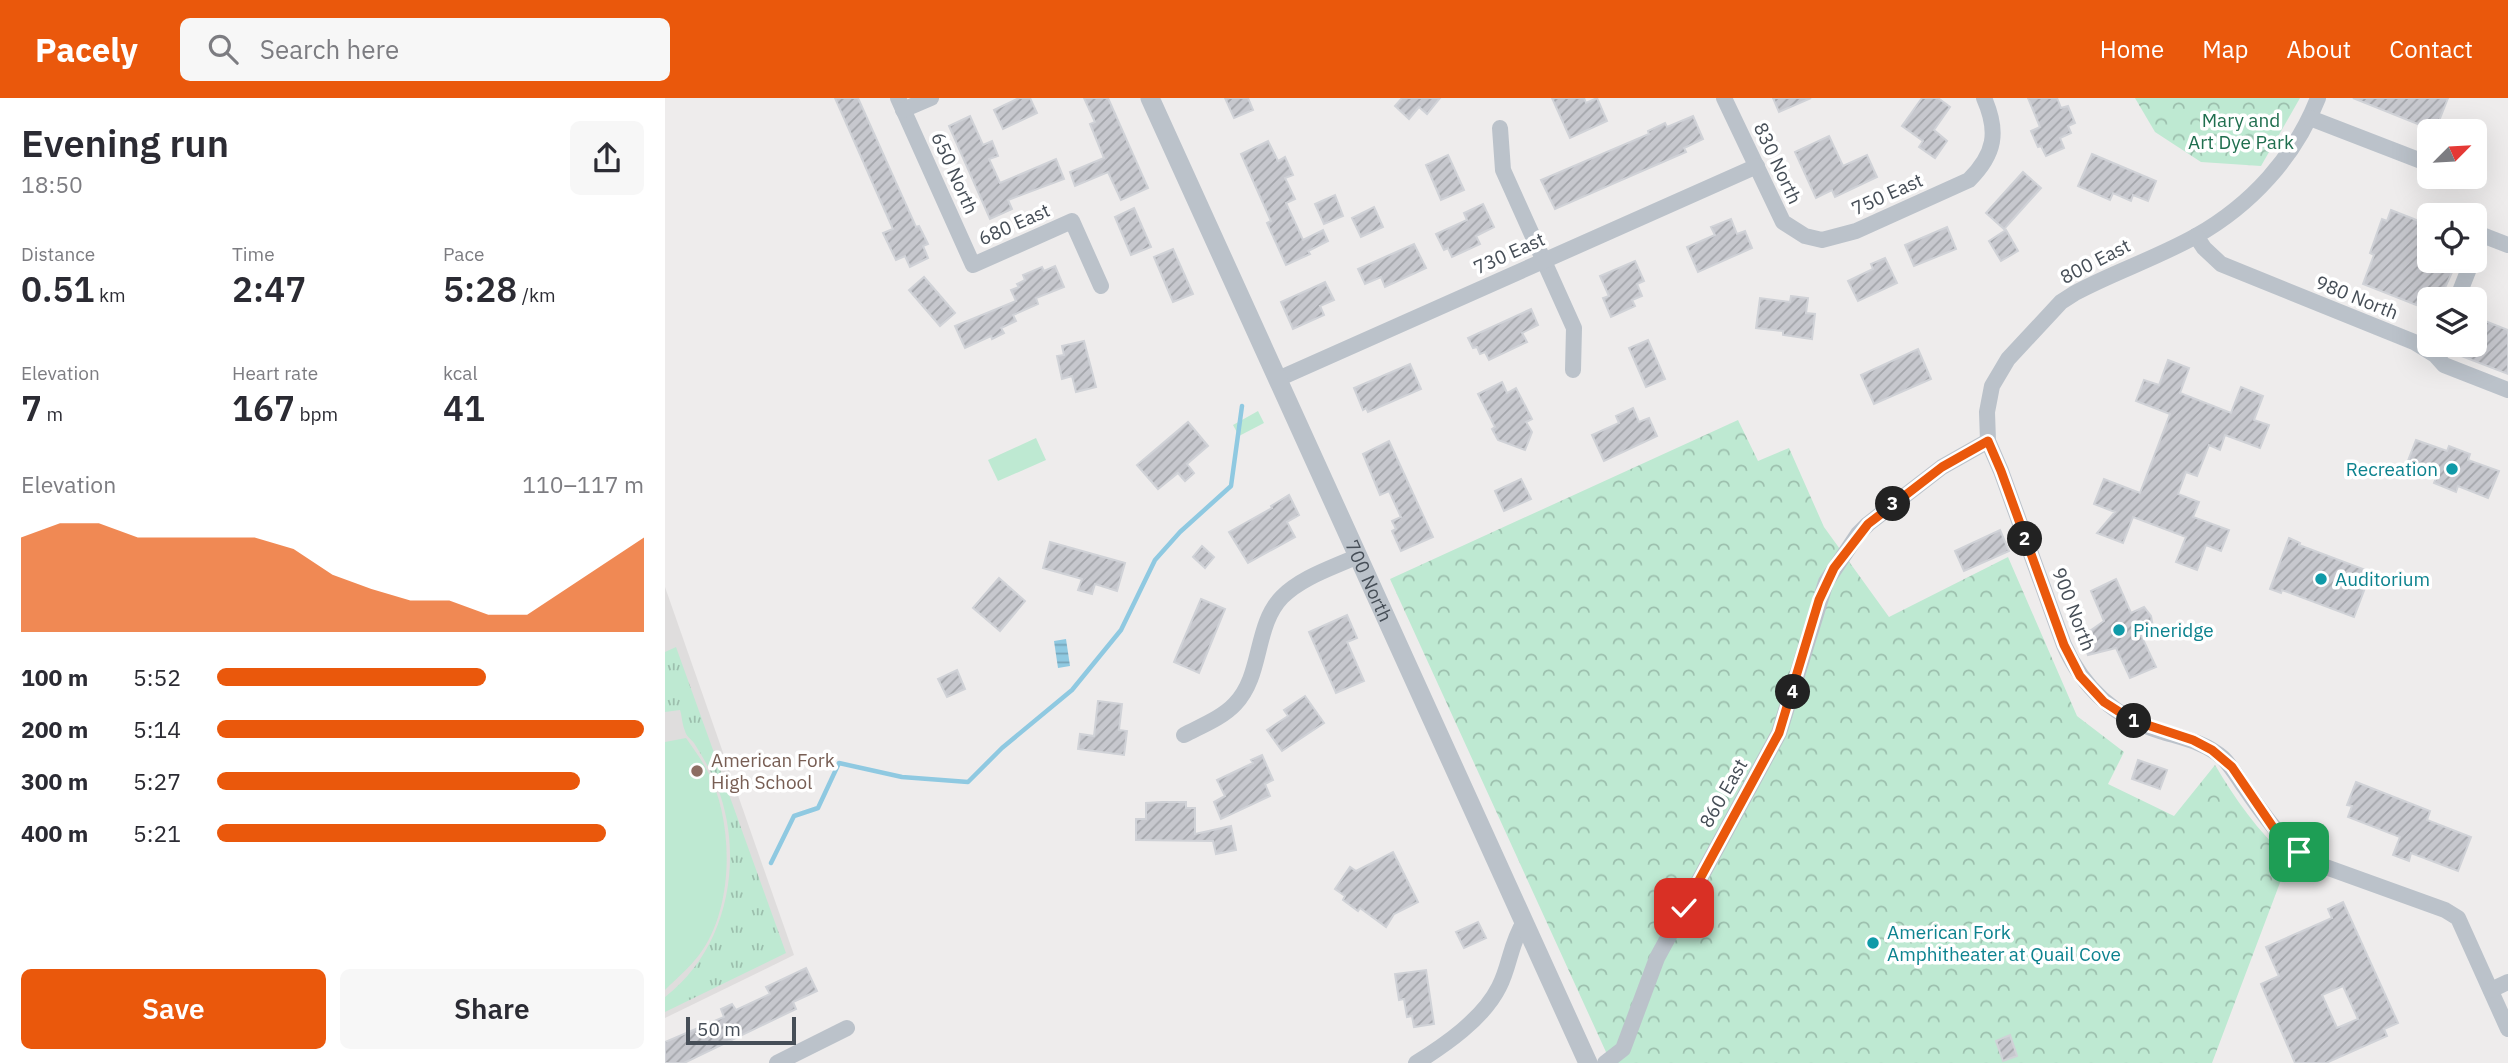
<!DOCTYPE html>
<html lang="en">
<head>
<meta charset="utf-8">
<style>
	body { margin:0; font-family:"IBM Plex Sans",sans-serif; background:#f7f7f7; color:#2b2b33; height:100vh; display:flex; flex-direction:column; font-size:26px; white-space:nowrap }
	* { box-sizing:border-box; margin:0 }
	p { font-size:23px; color:#7c7c81 }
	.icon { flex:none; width:38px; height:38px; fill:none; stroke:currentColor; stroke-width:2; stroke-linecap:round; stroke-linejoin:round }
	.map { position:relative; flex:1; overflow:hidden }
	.side { display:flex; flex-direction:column; background:#fff; width:665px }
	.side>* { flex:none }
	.needle { width:46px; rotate:66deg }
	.buttons { position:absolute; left:1752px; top:21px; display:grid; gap:14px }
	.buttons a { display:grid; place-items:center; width:70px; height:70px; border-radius:10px; background:#fff; box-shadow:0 7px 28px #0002; font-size:35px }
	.scale { position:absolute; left:21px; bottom:18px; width:110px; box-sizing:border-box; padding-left:7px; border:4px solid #464e57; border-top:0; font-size:19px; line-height:24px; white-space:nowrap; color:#464e57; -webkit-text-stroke:5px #fff; paint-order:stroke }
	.pin { position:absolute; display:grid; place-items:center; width:60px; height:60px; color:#fff; margin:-30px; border-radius:14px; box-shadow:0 4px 10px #0006 }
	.km { position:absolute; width:35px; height:35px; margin:-18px; border-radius:50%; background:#222; color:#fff; font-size:19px; line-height:35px; text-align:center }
	.round { display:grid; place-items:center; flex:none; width:74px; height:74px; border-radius:10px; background:#f7f7f7 }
	.summary { display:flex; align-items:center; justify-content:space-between; height:119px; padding:0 21px }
	h1 { font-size:38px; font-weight:600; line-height:52px }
	.metrics { display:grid; grid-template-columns:repeat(3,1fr); gap:10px; height:119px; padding:7px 21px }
	.metrics div { display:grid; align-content:center }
	.metrics b { font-size:35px; font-weight:600 }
	.metrics small { font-size:19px; font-weight:400 }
	.metrics p { font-size:19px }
	.chart { height:196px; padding:14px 21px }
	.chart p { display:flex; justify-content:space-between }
	.chart svg { width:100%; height:126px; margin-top:7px; fill:#ea580c; opacity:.7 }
	.primary-button { display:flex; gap:14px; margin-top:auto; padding:14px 21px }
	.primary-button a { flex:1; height:80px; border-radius:10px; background:#ea580c; color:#fff; font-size:28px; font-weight:600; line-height:80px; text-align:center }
	.primary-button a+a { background:#f7f7f7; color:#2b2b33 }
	ul { padding:0 21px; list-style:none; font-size:23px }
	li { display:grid; grid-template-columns:112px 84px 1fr; align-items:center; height:52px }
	li i { height:18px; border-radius:9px; background:#ea580c }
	header { display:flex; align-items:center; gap:42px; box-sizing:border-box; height:98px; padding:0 35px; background:#ea580c; color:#fff }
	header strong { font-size:33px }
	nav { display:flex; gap:38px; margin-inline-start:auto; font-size:24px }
	.search { width:490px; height:63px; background:#f7f7f7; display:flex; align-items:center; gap:18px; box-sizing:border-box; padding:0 24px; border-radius:10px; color:#7c7c81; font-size:26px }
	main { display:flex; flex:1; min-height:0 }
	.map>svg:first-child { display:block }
	.education { fill:#dfdddd }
	.grass { fill:url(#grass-tufts) }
	.park { fill:url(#park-crowns) }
	.pitch { fill:#bee9d2 }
	.water { fill:url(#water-rules) }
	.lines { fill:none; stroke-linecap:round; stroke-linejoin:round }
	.stream { stroke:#8fc9e1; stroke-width:4.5 }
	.building { fill:url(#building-hatch); stroke:#d0d2d7; stroke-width:2; fill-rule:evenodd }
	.minor { stroke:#bbc2ca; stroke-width:16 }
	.tertiary { stroke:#bbc2ca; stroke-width:19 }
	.route-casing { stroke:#fff; stroke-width:14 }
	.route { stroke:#ea580c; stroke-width:9 }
	.culture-dot { fill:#0f9aa8; stroke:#fff; stroke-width:2.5 }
	.education-dot { fill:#8d6e63; stroke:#fff; stroke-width:2.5 }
	.labels { text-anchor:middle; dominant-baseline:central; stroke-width:7; stroke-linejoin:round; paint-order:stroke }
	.park-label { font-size:19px; fill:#206f4f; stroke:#fff }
	.street-label { font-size:19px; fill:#464e57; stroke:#fff }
	.culture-label { font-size:19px; fill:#0d838f; stroke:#fff; text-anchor:start }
	.education-label { font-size:19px; fill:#785e54; stroke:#fff; text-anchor:start }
</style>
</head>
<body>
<header>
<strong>Pacely</strong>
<div class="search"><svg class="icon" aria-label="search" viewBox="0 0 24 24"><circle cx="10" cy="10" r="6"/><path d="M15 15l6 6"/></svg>Search here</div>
<nav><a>Home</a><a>Map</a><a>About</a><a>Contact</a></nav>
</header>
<main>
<section class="side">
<div class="summary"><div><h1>Evening run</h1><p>18:50</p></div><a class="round"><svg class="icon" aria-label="share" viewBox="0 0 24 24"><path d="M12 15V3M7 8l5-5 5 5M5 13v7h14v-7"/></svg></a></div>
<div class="metrics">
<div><p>Distance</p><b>0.51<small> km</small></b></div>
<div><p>Time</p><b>2:47</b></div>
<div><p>Pace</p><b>5:28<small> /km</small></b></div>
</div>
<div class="metrics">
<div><p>Elevation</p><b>7<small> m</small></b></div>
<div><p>Heart rate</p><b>167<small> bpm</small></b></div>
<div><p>kcal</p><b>41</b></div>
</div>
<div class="chart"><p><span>Elevation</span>110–117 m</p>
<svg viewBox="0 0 160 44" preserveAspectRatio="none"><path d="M0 44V11L10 6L20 6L30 11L40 11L50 11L60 11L70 15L80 24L90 29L100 33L110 33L120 38L130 38L140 29L150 20L160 11V44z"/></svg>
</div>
<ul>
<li><b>100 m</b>5:52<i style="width:63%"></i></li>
<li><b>200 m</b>5:14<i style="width:100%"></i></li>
<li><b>300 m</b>5:27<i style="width:85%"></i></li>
<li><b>400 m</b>5:21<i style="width:91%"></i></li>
</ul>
<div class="primary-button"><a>Save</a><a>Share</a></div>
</section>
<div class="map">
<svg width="1843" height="965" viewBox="0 0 1843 965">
	<defs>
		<pattern id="grass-tufts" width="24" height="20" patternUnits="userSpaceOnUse" patternTransform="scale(1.75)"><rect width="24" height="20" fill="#bee9d2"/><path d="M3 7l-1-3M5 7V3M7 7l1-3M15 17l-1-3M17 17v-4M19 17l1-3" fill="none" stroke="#9cbfad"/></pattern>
		<pattern id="park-crowns" width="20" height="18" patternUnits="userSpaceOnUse" patternTransform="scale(1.75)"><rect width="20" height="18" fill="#bee9d2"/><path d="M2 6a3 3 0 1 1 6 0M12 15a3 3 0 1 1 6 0" fill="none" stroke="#9cbfad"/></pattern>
		<pattern id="water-rules" width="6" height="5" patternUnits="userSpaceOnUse" patternTransform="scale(1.75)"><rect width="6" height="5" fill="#8fc9e1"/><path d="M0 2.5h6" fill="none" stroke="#77a5b9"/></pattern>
		<pattern id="building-hatch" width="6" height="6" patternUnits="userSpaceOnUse" patternTransform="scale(1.75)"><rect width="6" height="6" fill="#c7c8ce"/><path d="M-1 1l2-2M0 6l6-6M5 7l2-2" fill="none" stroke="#a3a5aa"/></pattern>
	</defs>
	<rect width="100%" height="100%" fill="#eeecec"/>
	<!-- education -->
	<path class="education" d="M0,489L129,857L0,920Z"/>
	<!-- grass -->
	<path class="grass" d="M11,549L121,855L0,914V899C63,851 80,760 52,688C46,673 38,659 29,645C26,641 21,638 20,633C17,626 17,618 15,612L0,614V554Z"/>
	<!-- park -->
	<g class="park">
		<path d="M1470,0H1635L1596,68L1536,64L1490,34Z"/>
		<path d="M1073,322L1093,363L1124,350L1159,429L1224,519L1343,459L1412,618L1459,654L1443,686L1509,718L1550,667C1571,702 1594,736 1626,762L1616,782L1547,965H946L725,481Z"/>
	</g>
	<!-- pitch -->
	<g class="pitch">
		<path d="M593,313L599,325L574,338L568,327Z"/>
		<path d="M371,340L381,362L333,383L323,362Z"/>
		<path d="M21,640C28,650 36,661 42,672C69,722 70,810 34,857C24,870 11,881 0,892V644Z"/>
	</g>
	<!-- water -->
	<path class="water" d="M401,541L405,568L393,570L389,543Z"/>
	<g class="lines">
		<!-- stream -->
		<path class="stream" d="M106,765L129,718L153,710L174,665L237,679L303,684L337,650L407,592L456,532L490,462L515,434L566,388L577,308"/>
	</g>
	<!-- building -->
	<g class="building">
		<path d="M170,0H193L251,129L254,128L263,146L258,148L263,160L245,169L240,158L231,162L218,135L228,131Z"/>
		<path d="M354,0H365L372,15L338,31L329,12Z"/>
		<path d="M419,0H443L483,90L456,102L443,74L410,88L405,74L439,60L425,26L430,24Z"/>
		<path d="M560,0H583L588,12L569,20Z"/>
		<path d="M737,0H775L762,16L754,9L744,21L730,8Z"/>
		<path d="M887,0H919L921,5L932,0L942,23L905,40Z"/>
		<path d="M1108,0H1146L1114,14Z"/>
		<path d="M1257,0H1273L1285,9L1269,32L1282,43L1270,60L1254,49L1258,43L1237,28Z"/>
		<path d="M1363,0H1392L1396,10L1403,8L1410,25L1403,28L1406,35L1395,40L1399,50L1381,58L1376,48L1373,49L1366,33L1375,29Z"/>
		<path d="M1688,0H1783L1770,33Z"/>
		<path d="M305,18L318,47L327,43L333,58L324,61L335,85L391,61L399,81L343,102L347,111L325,121L284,28Z"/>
		<path d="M1028,18L1038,41L1019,50L1021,54L890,111L876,82L984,36L983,33L1000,25L1002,29Z"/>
		<path d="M1164,38L1178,68L1202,57L1212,79L1170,99L1167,92L1151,100L1130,54Z"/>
		<path d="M603,43L613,63L620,59L628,77L620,80L630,101L621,105L638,142L658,132L663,143L643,153L645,156L621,167L602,125L606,123L576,56Z"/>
		<path d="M1427,56L1491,83L1483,103L1468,97L1466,103L1448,95L1445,102L1413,88Z"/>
		<path d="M783,57L799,92L776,102L761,67Z"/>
		<path d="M1358,74L1376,90L1339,131L1321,115Z"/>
		<path d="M670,97L678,118L659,126L650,106Z"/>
		<path d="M818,106L829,129L811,138L815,146L787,159L783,150L779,152L771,136L802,122L799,115Z"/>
		<path d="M709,109L718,129L696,139L687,120Z"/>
		<path d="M469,110L486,149L466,157L450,119Z"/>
		<path d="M1726,112L1764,127V163H1792L1775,201H1764V212L1698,186L1709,157L1705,155L1717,121L1722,123Z"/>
		<path d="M1066,121L1072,136L1080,133L1087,150L1033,174L1022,149L1050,137L1046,129Z"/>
		<path d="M1282,129L1291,151L1249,168L1240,147Z"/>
		<path d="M1341,132L1353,153L1336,163L1324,143Z"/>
		<path d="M749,146L761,170L720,189L716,179L700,186L693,171Z"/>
		<path d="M508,151L528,196L508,204L489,159Z"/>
		<path d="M1220,160L1232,185L1193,203L1183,183L1208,171L1206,166Z"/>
		<path d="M970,163L979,183L972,186L977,198L967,202L970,208L946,219L938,200L944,198L935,178Z"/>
		<path d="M390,168L399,189L371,200L373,206L348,217L351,223L336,230L339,235L327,241L326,238L300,250L290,228L351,203L346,192L354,189L352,186L360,182L358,177L377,169L379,173Z"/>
		<path d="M259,179L290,215L275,228L244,192Z"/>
		<path d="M660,184L669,202L655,208L659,217L628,231L616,204Z"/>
		<path d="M1126,198L1143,200L1141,215L1150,216L1147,241L1118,237V233L1091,230L1095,200L1125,204Z"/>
		<path d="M866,211L873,227L857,235L862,244L824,262L820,254L815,256L812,249L808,250L803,240Z"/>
		<path d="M1810,219L1843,232V276L1791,256L1795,247H1810Z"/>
		<path d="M983,242L1000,281L981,289L964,250Z"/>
		<path d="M419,243L431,289L411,294L407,278L397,281L392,258L399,257L397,248Z"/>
		<path d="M1253,251L1266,281L1209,306L1196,277Z"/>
		<path d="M1503,262L1524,270L1515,295L1566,315L1576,289L1598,298L1589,322L1604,327L1595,350L1560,337L1555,352L1544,347L1532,378L1521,374L1513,396L1534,404L1528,419L1564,432L1556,453L1541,447L1532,472L1511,464L1521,439L1468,419L1458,445L1432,435L1450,414L1429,406L1439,381L1475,395L1505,316L1471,303L1479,282L1494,287Z"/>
		<path d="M745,266L756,291L703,314L701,310L698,312L689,290Z"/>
		<path d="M837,284L842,295L851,290L867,321L861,324L867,334L860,352L833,342L827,331L830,329L813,296Z"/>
		<path d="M968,310L974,324L984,320L992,338L939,363L927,337L954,325L951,318Z"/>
		<path d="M523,324L543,348L522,366L529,375L520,383L513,375L493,391L472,367Z"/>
		<path d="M1751,342L1782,353L1784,348L1805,356L1803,362L1834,373L1823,400L1793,388L1791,394L1769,385L1771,380L1741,368Z"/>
		<path d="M724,343L768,439L736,453L727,433L731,431L727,423L736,419L724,393L715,397L698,356Z"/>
		<path d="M856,381L866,401L839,413L830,393Z"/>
		<path d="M624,397L634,417L622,424L630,439L583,465L564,434L607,410L606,408Z"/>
		<path d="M1335,432L1344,453L1299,473L1290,453Z"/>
		<path d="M1624,440L1635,445L1634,447L1706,474L1689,519L1617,492L1616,495L1605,491Z"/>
		<path d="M385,444L460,465L452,493L430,486L427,496L413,492L417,481L378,470Z"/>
		<path d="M537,448L549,459L540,470L528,459Z"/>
		<path d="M334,480L360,503L335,533L308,510Z"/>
		<path d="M1451,481L1466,515L1479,509L1486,518L1488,529L1475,535L1491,569L1465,580L1451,550L1423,557L1416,539L1439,523L1426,493Z"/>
		<path d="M536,501L560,511L534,575L509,564Z"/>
		<path d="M682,517L692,540L682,544L699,583L671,595L644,534Z"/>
		<path d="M292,572L300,591L282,599L273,581Z"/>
		<path d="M640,598L659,625L617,653L602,632L623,618L619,612Z"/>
		<path d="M433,603L457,606L454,632L462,633L459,657L413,651L415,636L429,638Z"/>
		<path d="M597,657L608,682L600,686L605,698L556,721L549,704L560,698L552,682L588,665L586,662Z"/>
		<path d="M1473,662L1502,672L1495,691L1467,681Z"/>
		<path d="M1691,684L1765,713L1762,722L1806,739L1793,773L1746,755L1744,763L1728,757L1735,739L1683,719L1687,708L1682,707Z"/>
		<path d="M497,704H521V710H530V736L566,728L571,752L551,756L548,743L471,742V721H481V705Z"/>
		<path d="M728,754L753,804L729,816L721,829L695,810L693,813L678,802L680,798L670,791L685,769L691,773Z"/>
		<path d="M1678,804L1733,925L1719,931L1722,938L1661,965H1630L1596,886L1614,878L1601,849L1667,820L1663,811ZM1678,888L1693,921L1672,930L1657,897Z"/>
		<path d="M813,824L821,840L799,850L791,834Z"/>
		<path d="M141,870L152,893L128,904L131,911L19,965H0V944L59,919L56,911L67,906L71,912L105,896L101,889Z"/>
		<path d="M761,872L769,926L749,929L747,918L742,919L739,901L734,902L730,876Z"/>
		<path d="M1345,937L1352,958L1338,963L1331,943Z"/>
	</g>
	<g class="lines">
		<!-- minor -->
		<g class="minor">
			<path d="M233,0L308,167L407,123L436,188"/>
			<path d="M1059,0L1118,124L1140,138L1157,142L1191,133L1304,82C1330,56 1334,34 1319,0"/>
			<path d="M1653,0C1630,59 1586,107 1531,138C1492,160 1449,174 1410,195L1396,204L1343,261L1327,288L1322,314L1323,343L1336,373L1399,547C1418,590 1449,619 1495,633C1517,640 1540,644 1558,660C1567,669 1573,680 1580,690C1602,722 1622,752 1658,768L1780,812L1793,820L1843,931"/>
			<path d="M238,12L266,0"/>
			<path d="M1645,20L1764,66"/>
			<path d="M835,30L838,72L909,230L908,272"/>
			<path d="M1531,138L1539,150L1556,166L1749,244L1770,257L1779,267L1843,292"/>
			<path d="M1810,156L1817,137L1843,147"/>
			<path d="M1792,201L1807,163"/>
			<path d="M613,281L1092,68"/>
			<path d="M519,637C536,628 557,620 570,606C598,577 589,528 617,499C637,479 667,470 693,458"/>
			<path d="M1826,892L1843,884"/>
			<path d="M112,965L182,930"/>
			<path d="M751,965C780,947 818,921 834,889C845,868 845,846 859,824"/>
			<path d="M940,965L958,951L992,860L1114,635L1161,484L1193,436L1203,426L1277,369L1323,343"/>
		</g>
		<!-- tertiary -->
		<path class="tertiary" id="s1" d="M485,0L923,965"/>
	</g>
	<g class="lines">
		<defs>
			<path id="route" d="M1019,810L1114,635L1154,502L1169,470L1203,426L1277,369L1323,343L1336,373L1399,547L1415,578L1439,604L1467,622L1528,642L1547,652L1567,669L1610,732L1634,754"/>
		</defs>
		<!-- route casing -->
		<use href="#route" class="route-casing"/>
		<!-- route -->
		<use href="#route" class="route"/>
	</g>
	<!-- markers -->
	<g class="culture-dot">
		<circle cx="1787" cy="371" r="7"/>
		<circle cx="1656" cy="481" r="7"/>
		<circle cx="1454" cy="532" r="7"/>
		<circle cx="1208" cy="845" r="7"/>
	</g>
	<circle class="education-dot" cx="32" cy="673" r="7"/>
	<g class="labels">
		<!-- park labels -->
		<g class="park-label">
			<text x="1576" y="22">Mary and<tspan x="1576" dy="22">Art Dye Park</tspan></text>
		</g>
		<!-- street labels -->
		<g class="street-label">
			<text transform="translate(1113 65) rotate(65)">830 North</text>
			<text transform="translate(290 75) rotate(66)">650 North</text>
			<text transform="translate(1222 96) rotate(-24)">750 East</text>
			<text transform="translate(349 126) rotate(-24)">680 East</text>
			<text transform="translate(844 155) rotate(-24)">730 East</text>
			<text transform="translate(1430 163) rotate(-27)">800 East</text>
			<text transform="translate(1692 199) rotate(22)">980 North</text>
			<text stroke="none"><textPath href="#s1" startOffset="530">700 North</textPath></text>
			<text transform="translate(1409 511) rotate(69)">900 North</text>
			<text transform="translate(1058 695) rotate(-60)">860 East</text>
		</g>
		<!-- culture labels -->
		<g class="culture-label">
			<text x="1773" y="371" text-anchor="end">Recreation</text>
			<text x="1670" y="481">Auditorium</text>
			<text x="1468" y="532">Pineridge</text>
			<text x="1222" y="834">American Fork<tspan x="1222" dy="22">Amphitheater at Quail Cove</tspan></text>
		</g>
		<!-- education labels -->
		<g class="education-label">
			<text x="46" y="662">American Fork<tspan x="46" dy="22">High School</tspan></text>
		</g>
	</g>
</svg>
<div class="buttons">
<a><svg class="needle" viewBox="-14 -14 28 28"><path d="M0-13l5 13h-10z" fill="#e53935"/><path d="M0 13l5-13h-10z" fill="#7c7c81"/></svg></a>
<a><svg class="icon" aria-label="locate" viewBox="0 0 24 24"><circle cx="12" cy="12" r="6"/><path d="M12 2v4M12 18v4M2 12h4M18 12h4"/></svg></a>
<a><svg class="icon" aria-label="layers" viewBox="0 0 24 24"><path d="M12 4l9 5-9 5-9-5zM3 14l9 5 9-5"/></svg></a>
</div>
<div class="scale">50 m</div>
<div class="pin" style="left:1634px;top:754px;background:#1e9e55"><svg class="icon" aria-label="arrive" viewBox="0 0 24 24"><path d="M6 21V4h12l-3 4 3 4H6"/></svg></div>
<div class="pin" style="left:1019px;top:810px;background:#d93025"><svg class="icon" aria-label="check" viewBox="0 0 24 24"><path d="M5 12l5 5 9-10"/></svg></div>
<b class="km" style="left:1469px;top:623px">1</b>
<b class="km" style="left:1360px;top:441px">2</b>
<b class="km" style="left:1228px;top:406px">3</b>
<b class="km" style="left:1128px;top:594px">4</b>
</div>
</main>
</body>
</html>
